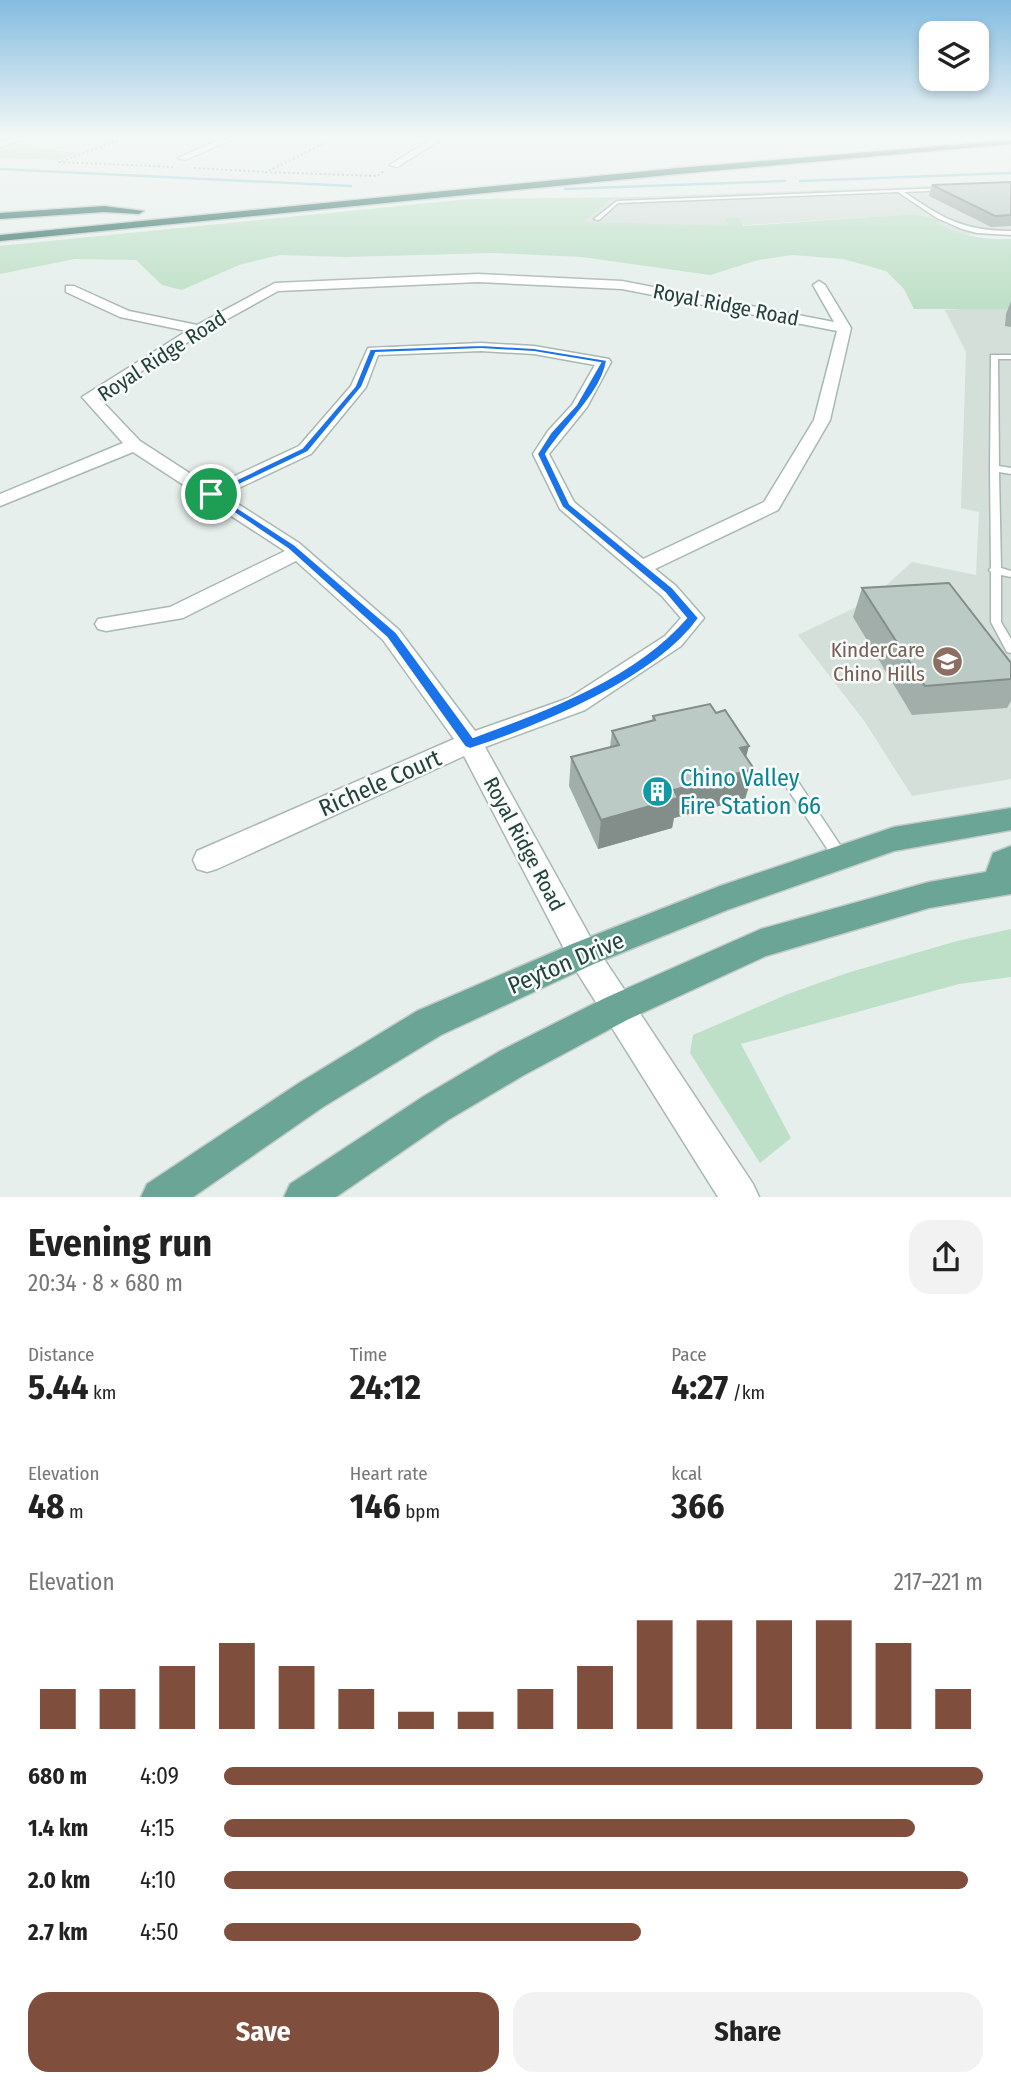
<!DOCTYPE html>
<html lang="en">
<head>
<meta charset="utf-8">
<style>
	body { margin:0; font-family:"Fira Sans Condensed",sans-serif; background:#f2f2f2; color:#222; height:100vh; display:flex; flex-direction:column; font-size:26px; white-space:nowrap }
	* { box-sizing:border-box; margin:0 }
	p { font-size:23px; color:#767676 }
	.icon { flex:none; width:38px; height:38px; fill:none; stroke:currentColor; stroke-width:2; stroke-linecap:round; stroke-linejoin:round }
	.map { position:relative; height:1197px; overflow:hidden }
	.panel { display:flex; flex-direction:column; background:#fff; flex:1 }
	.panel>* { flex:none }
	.fabs { position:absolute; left:919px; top:21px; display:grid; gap:14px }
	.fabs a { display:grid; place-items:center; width:70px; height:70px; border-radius:14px; background:#fff; box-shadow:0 4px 10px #0003; font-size:35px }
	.pin { position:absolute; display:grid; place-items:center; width:60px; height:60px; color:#fff; margin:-30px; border:4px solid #fff; border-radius:50%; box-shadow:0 2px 7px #0007 }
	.round { display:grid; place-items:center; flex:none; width:74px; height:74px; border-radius:21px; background:#f2f2f2 }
	.summary { display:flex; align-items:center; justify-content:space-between; height:119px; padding:0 28px }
	h1 { font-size:38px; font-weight:700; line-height:52px }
	.figures { display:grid; grid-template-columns:repeat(3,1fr); gap:10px; height:119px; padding:7px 28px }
	.figures div { display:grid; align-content:center }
	.figures b { font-size:35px; font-weight:700 }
	.figures small { font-size:19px; font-weight:400 }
	.figures p { font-size:19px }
	.chart { height:196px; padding:14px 28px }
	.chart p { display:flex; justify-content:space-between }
	.chart svg { width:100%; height:126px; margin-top:7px; stroke:#804e3d; stroke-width:6 }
	.cta { display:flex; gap:14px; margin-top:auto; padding:14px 28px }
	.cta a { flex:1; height:80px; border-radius:21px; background:#804e3d; color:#fff; font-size:28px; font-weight:700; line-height:80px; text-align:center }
	.cta a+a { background:#f2f2f2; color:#222 }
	ul { padding:0 28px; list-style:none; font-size:23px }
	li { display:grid; grid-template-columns:112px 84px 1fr; align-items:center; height:52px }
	li i { height:18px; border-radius:9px; background:#804e3d }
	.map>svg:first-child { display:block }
	.built { fill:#d4dfda }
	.green { fill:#bfe0c8 }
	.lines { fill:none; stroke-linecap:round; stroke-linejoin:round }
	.stream { stroke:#8ec9d4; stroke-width:2.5 }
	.service-casing { stroke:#a8b8b2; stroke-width:3 }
	.minor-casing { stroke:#a8b8b2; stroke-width:3 }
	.primary-casing { stroke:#c2cac8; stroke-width:3 }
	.motorway-casing { stroke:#c2cac8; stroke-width:3 }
	.path { stroke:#86b3a5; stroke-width:2; stroke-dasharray:2 2.5; stroke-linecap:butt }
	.service { fill:#fff; fill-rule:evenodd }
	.minor { fill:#fff; fill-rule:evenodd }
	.primary { fill:#6aa596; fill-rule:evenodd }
	.motorway { fill:#2f6f62; fill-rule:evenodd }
	.wall { fill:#a1aea9 }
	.shaded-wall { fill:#838d89 }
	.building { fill:#bbcac4; stroke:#838d89; stroke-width:2 }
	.route { fill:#1a73e8; stroke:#fff; stroke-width:2; fill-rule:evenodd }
	.labels { text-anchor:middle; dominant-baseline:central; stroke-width:5; stroke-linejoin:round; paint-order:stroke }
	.street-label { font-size:21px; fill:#24423a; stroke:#f7fbf9 }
	.education-label { font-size:21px; fill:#785e54; stroke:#f7fbf9; text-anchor:end }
	.near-culture-label { font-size:24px; fill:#0d838f; stroke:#f7fbf9; text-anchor:start }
	.near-street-label { font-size:24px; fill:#24423a; stroke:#f7fbf9 }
</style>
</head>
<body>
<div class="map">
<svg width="1011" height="1197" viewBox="0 0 1011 1197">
	<rect width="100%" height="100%" fill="#e6efeb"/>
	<!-- built -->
	<g class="built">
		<path d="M1011,183V236L956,234L935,223L942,221L917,214L730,226L572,225L605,198Z"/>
		<path d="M986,307L1011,309V779L912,796L865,722L798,635L869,601L912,562L976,575L979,512L961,508L966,352L945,310Z"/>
	</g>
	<!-- green -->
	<g class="green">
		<path d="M15,145L79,153L59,160L0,158V149Z"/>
		<path d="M840,190L701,199H611L583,222L729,226L725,218H739L743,226L916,214L942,221L936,223C959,236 985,240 1011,239V309H914L904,289L886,271L843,259L792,255L758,260L710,275L582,257L495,253L346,257L280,255L239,265L182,290L162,285L136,260L75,259L0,274V246L469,199L655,197Z"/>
		<path d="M1011,929V977L959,984L741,1044L791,1138L760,1163L690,1053L693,1035L788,994L847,973L957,941Z"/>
	</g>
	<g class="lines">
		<!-- stream -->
		<g class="stream">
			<path d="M0,169L351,186"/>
			<path d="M800,181L1011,173"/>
			<path d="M565,189L785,181"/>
		</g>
		<defs>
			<g id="service">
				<path d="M945,188L947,190L904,192C942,218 963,231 1011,231V235L977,233L962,229L937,218L898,192L618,203L599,220L594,219L617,201Z"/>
				<path d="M991,355H1011V359H998L999,466L1011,468V474L999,472L1001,568L1011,571V577L1001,575V622L1011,639V653L1007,652L991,622V572L989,570L991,568L990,468Z"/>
				<path d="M790,776L795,777L846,854L848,858L846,862L841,864L836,862L785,785L783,781L785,777Z"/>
			</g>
			<g id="minor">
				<path d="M20,136H34L0,147V142Z"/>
				<path d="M228,136H240L185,160L178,158Z"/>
				<path d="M436,136H447L397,167L390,165Z"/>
				<path d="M478,274L622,281L834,322L813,285L819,281L825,285L851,328L830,420L778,510L655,569L676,586L704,618L681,646L585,710L485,747L594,944L753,1184L759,1197H718L572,964L464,756L217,869L207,872L197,869L193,860L197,851L454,739L383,640L296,561L183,618L106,631L98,629L95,624L98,619L170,607L285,551L133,452L0,506V494L123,443L82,397L187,331L120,317L66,292V286H74L129,311L197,325L275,283ZM478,282L622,289L837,331L814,420L764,502L643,559L574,502L549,454L587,407L611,362L609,359L534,346L481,343L368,348L351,386L299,446L211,487L140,441L99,398L204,332L278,291ZM481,351L534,354L595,365L572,405L548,431L533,454L560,509L662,596L681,618L665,636L569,698L475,731L399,630L299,543L224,495L311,454L366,387L378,355Z"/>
			</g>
			<g id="primary">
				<path d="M1011,808V830L894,851L727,910L594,964L441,1035L323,1107L193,1197H141L147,1184L299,1083L417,1011L572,944L720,886L894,827Z"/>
				<path d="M1011,846V894L929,908L766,956L627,1020L524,1075L448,1120L336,1197H284L290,1184L424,1096L500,1051L605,998L761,929L929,882L986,872L993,853Z"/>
			</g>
			<g id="motorway">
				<path d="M1011,140V144L678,174L0,241V235L678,168Z"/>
				<path d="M104,206L144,211L139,214L104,212L0,219V213Z"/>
			</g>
		</defs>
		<!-- service casing -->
		<use href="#service" class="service-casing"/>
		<!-- minor casing -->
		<use href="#minor" class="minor-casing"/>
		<!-- primary casing -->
		<use href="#primary" class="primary-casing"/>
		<!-- motorway casing -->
		<use href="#motorway" class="motorway-casing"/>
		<!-- path -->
		<g class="path">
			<path d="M131,136L59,162L173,167"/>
			<path d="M339,136L266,172L377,176L384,171"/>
			<path d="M746,136L777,139L794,136"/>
			<path d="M194,168L266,172"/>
		</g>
		<!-- service -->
		<use href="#service" class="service"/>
		<!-- minor -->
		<use href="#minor" class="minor"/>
		<!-- primary -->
		<use href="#primary" class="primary"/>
		<!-- motorway -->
		<use href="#motorway" class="motorway"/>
	</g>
	<!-- wall -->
	<g class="wall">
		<path d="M1011,182V226L991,227L929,196L932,185Z"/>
		<path d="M1011,301V327L1005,326L1006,314Z"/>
		<path d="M862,588L1011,663V701L1007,708L912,715L853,617Z"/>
		<path d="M653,716L746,758L754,769L745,799L674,818L672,828L598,849L569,786L571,757L610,747L612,731L652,720Z"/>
	</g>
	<!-- shaded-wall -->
	<path class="shaded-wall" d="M749,746L742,772L754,769L745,799L674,818L672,828L598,849L601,820L674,790L740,748Z"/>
	<!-- building -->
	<g class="building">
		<path d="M1011,182V215L995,216L932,185Z"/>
		<path d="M949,583L1011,663V679L925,686L862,588Z"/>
		<path d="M710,704L716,713L725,710L749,746L740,748L754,769L674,790L678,798L601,820L571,757L619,745L612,731L655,720L653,716Z"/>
	</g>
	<!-- sky -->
	<linearGradient id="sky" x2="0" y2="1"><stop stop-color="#84bce0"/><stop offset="0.45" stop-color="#f4f8f6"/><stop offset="1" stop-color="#f4f8f6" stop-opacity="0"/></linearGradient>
	<rect width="1011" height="304" fill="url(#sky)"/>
	<!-- route -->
	<path class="route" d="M481,345L534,348L607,360C603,392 563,427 546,454L570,504L673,588L699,618C656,679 540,726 470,749L465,747L387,638L288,549L206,494L302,448L355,386L370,349ZM481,349L534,352L600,363L576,405L551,432L537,454L562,507L665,593L686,618C634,678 546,710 473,737L396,632L295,545L218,495L308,452L362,387L376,353Z"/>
	<!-- icons -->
	<defs>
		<symbol id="school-disc" viewBox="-11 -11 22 22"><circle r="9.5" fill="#8d6e63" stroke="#f7fbf9"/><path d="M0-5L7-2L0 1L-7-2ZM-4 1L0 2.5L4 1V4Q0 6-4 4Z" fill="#fff"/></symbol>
		<symbol id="building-disc" viewBox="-11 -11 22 22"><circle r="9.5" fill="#0f9aa8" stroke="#f7fbf9"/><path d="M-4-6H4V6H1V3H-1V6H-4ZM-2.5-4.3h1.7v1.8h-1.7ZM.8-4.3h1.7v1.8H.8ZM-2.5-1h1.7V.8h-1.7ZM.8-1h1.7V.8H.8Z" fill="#fff"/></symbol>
	</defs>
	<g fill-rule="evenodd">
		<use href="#school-disc" x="930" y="644" width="35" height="35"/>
		<use href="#building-disc" x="640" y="774" width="35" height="35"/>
	</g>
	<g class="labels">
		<!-- street labels -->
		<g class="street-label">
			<text transform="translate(726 305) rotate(11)">Royal Ridge Road</text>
			<text transform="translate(162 356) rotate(-33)">Royal Ridge Road</text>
			<text transform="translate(524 844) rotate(62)">Royal Ridge Road</text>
		</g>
		<!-- education labels -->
		<g class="education-label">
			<text x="925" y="650">KinderCare<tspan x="925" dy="24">Chino Hills</tspan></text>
		</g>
		<!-- near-culture labels -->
		<g class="near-culture-label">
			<text x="680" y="778">Chino Valley<tspan x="680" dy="28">Fire Station 66</tspan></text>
		</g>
		<!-- near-street labels -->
		<g class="near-street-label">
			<text transform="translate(380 783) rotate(-24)">Richele Court</text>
			<text transform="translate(566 963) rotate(-23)">Peyton Drive</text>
		</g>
	</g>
</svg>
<div class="fabs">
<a><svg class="icon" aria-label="layers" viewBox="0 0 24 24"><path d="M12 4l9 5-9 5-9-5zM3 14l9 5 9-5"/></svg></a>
</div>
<div class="pin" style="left:211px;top:494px;background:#1e9e55"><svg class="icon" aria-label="arrive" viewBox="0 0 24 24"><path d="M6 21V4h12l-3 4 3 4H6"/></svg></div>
</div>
<section class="panel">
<div class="summary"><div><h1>Evening run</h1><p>20:34 · 8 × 680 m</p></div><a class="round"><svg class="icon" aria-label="share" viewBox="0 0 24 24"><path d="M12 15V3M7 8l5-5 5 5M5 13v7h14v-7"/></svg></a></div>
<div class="figures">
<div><p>Distance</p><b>5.44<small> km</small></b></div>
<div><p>Time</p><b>24:12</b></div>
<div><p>Pace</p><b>4:27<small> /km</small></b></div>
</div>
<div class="figures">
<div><p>Elevation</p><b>48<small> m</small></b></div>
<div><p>Heart rate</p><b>146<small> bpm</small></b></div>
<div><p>kcal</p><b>366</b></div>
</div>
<div class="chart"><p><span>Elevation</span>217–221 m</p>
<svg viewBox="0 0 160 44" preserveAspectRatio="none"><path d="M5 44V30M15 44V30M25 44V22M35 44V14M45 44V22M55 44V30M65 44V38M75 44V38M85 44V30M95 44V22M105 44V6M115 44V6M125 44V6M135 44V6M145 44V14M155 44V30"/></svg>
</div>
<ul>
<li><b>680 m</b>4:09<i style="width:100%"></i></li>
<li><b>1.4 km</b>4:15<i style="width:91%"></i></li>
<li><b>2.0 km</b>4:10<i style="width:98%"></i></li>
<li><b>2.7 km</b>4:50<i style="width:55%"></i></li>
</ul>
<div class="cta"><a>Save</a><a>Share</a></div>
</section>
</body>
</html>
